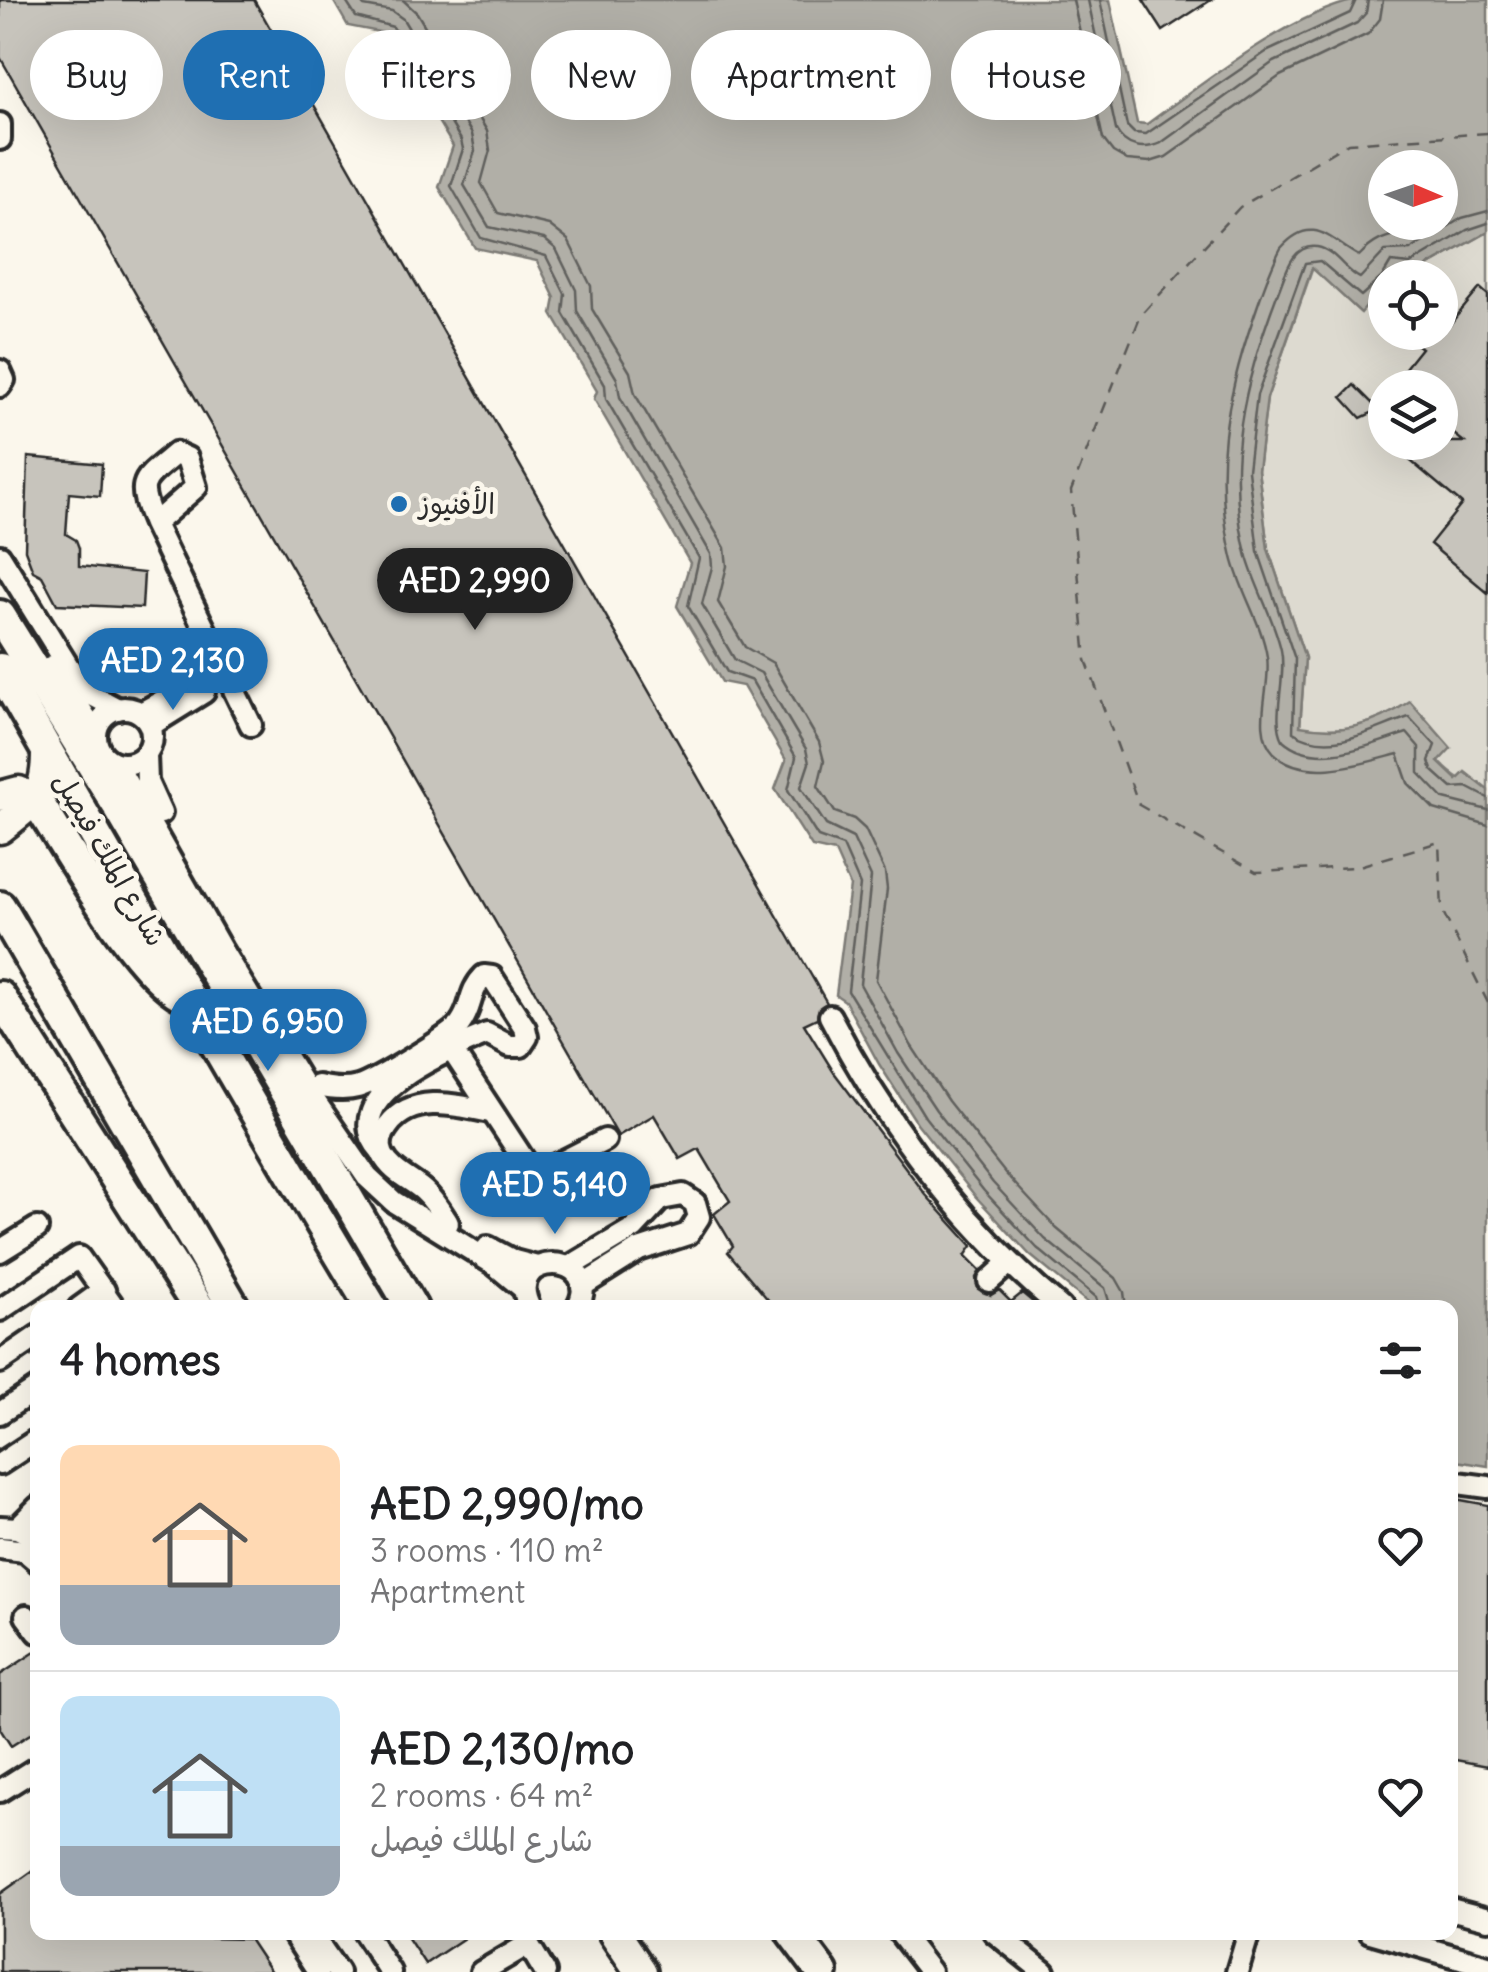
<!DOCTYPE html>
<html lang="en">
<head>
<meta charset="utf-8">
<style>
	body { margin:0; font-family:Delius,"Playpen Sans Arabic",sans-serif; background:#f6f6f6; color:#202124; height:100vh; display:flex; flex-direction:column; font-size:38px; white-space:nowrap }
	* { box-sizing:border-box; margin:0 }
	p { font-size:32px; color:#757577 }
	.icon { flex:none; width:55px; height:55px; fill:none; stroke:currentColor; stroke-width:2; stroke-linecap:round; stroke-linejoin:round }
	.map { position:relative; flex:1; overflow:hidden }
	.sheet { position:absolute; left:30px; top:1300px; width:1428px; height:640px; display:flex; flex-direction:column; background:#fff; border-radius:20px; box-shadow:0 10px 40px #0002 }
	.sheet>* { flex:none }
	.top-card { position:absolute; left:30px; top:30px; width:1430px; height:90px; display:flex; gap:20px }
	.needle { width:65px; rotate:92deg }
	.buttons { position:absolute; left:1368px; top:150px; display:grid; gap:20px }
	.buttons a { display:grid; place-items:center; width:90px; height:90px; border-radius:50%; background:#fff; box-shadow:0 10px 40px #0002; font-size:50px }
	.price { position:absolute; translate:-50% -85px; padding:0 22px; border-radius:35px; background:#1f6fb2; color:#fff; font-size:32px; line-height:65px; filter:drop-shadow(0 2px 5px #0008) }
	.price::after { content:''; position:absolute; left:50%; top:60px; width:30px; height:22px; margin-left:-15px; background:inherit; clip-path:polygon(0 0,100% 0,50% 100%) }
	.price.on { background:#222; color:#fff }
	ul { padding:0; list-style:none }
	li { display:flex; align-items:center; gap:30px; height:250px; padding:0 30px }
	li+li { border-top:2px solid #e0e0e0 }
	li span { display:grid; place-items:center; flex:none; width:280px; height:200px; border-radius:20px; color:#555 }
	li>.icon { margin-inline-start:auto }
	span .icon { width:120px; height:120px; fill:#fffc; stroke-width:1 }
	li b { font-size:42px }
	h2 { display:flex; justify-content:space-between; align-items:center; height:120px; padding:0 30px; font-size:42px }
	.tag { padding:0 35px; border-radius:45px; background:#fff; box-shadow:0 10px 40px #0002; font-size:35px; line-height:90px }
	.tag.on { background:#1f6fb2; color:#fff }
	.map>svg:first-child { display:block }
	.green { fill:#dddad0; stroke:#84827e; stroke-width:2.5; fill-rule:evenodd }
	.water { fill:#b1afa7; stroke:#7b7a75; stroke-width:2.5; fill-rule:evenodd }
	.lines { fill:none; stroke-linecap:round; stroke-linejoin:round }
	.shore { stroke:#61605d; stroke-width:2.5 }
	.ferry { stroke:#5a5956; stroke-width:2.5; stroke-dasharray:12 10; stroke-linecap:butt }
	.building { fill:#c7c4bc; stroke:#2b2b2b; stroke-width:2.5 }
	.minor-casing { stroke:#2b2b2b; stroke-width:28 }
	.major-casing { stroke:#2b2b2b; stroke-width:35 }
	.highway-casing { stroke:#2b2b2b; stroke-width:38 }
	.minor { stroke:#fbf7ec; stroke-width:20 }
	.major { stroke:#fbf7ec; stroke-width:28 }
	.highway { stroke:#fbf7ec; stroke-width:30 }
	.poi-dot { fill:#1f6fb2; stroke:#fbf7ec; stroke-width:4 }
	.labels { text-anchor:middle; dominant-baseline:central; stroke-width:10; stroke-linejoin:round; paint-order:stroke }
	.poi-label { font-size:28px; fill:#2b2b2b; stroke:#fbf7ec; text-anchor:start }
	.street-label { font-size:28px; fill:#2b2b2b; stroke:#fbf7ec }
</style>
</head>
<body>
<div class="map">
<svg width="1488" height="1972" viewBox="0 0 1488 1972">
	<rect width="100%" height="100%" fill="#fbf7ec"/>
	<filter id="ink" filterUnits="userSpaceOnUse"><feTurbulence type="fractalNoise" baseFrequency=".01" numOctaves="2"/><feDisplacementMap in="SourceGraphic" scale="20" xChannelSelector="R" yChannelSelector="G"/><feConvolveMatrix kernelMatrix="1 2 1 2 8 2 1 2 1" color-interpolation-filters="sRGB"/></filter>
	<g filter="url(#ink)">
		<path class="green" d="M1488,232V791C1433,773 1432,750 1410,702C1373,726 1343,733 1300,727L1305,658L1268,549L1258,470L1267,398L1313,267L1360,312L1385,284V332H1440V278L1408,277ZM1385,388H1440V442H1385Z"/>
		<path class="water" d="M333,0H1110L1137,123L1147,124C1202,84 1291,13 1357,0C1393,0 1450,0 1488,0V232L1408,277L1398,270L1385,278V284L1361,313L1312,268L1267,398L1258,470L1268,549L1305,658L1300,726C1343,734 1374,726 1410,701L1451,748L1438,762L1457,780L1465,772L1488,790V1466L1450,1460V1308L1093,1307L1030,1255L976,1197L917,1123L879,1064L845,1001L836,995L850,886L835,852L812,847L775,789L786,760L743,686L722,682L677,606L690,563L594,399L597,391L552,314L555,298L537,261L475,248L439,187L453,146L385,33L348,26ZM1385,168H1440V222H1385Z"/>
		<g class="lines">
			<g class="shore">
				<path d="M345,0L356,17L393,27L461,140L463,149L451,186L481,238L546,256L565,294L563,313L605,385L606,399L699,558L688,606L727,672L752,681L796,757L788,790L818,837L843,846L860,885L848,991L925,1117L984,1191L1037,1248L1096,1297L1099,1308"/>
				<path d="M359,0L364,6L392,11L403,19L472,134L475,151L464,185L489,227L544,239L556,249L576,290L577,311L617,379L620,397L711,554L712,567L702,604L735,660L761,673L806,749L809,763L801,787L826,825L853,838L871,877L860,984L898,1053L936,1110L993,1183L1045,1239L1105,1288L1111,1308"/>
				<path d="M403,0L417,13L487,131L490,150L481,183L498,213L549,225L568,240L591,286L592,309L630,372L635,394L725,548L727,566L718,602L745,647L773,663L819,742L824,761L818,786L835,812L854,819L865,829L885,872L887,889L876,980L911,1045L948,1101L1005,1173L1056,1228L1116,1278L1124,1292L1126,1308"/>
				<path d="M1073,0L1103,139L1113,152L1127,160L1150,162L1166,157L1280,76L1368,34L1380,19L1383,0"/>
				<path d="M1088,0L1116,130C1125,147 1143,151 1161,143L1272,63L1357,23L1366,13L1368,0"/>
				<path d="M1100,0L1127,126L1134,133L1146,134L1266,52L1350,13L1356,0"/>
				<path d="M1488,211L1462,218L1410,250L1385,251L1360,278C1345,271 1335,250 1317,247C1291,243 1285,277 1277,295C1245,379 1223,467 1247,557C1256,589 1274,618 1281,650C1287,678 1271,718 1283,740C1317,770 1372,744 1407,733L1419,747V773L1444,799L1488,810"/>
				<path d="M1426,222C1398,240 1385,229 1359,256C1331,241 1313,212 1281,248C1269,270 1261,296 1253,319C1226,397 1212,475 1232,557C1240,591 1262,623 1267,657C1272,687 1251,729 1274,753C1305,783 1364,763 1398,754L1408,783L1434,809L1488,825"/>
				<path d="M1488,223L1467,230L1410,264L1391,262L1382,277L1361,296L1320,261L1305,263L1257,395L1248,470L1258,551L1295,659L1293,732C1331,756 1374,728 1409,717L1435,745L1429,761L1432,770L1452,788L1467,787L1488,798"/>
			</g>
			<path class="ferry" d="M1488,133L1348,143L1240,207L1141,315L1071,491L1086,660L1139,805L1256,872L1356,867L1439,842L1442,910L1488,1003"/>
		</g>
		<g class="building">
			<path d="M0,0H254L827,1003L819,1008L817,1018L804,1024L833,1071L926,1195L972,1246L965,1256L980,1271L976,1278L978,1289L991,1295L999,1290L1011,1302L1022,1293L1040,1308H775L728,1252L733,1246L714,1214L730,1201L699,1149L680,1159L654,1115L618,1136L0,57Z"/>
			<path d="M1143,0H1211L1163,31Z"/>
			<path d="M1480,288L1488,295V593L1430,544L1462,504L1388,442H1464L1440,423V388H1389L1421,348L1416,344L1425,332H1440V314L1451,323Z"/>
			<path d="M1354,385L1372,403L1376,411L1361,418L1342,397Z"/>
			<path d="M28,457L102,464L100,496L69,493L66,534L76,540L79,548V566L144,573L142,608L57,604L42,576L33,571L25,550Z"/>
			<path d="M1450,1498L1488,1505V1766L1450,1759Z"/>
			<path d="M38,1650V1729L11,1746L0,1729V1675Z"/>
			<path d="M38,1867V1932H217L209,1938L249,1939L271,1972H0V1894Z"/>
			<path d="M404,1932H473L425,1964Z"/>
		</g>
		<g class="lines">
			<defs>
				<g id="minor">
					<path d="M0,124V139"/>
					<path d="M0,371L4,380L0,386"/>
					<path d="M154,524L196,487L187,458L176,453C141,482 136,480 154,524L251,725"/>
					<path d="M0,556L76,679L90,694L118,709"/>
					<path d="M52,666L96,733"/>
					<circle cx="124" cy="736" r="28"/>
					<path d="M141,713L223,667"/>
					<path d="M151,725L204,692"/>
					<path d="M146,755L147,782L161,813"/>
					<path d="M116,764L221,949L301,1081L367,1177L394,1202L494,1264L524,1289"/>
					<path d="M830,1016C888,1128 963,1227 1061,1308"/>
					<path d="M444,1038L528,1166L546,1170L605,1140"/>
					<path d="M318,1086C331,1089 344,1091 358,1087C373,1083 451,1036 460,1024C473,1007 468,992 484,976L492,977L525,1028L527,1037L521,1046H510L487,1034C450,1049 332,1097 381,1151"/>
					<path d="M448,1223C441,1212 434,1200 424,1191C412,1180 391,1172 383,1155C378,1145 381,1135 388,1126C412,1093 457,1105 490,1112"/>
					<path d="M488,1247L514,1261L537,1267"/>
					<path d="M0,1251L37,1228"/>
					<path d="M569,1267L634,1228L661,1199L683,1195L695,1203L699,1217L688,1234L639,1250L582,1286"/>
					<path d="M989,1281L1008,1264"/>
					<path d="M79,1308L104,1290"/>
					<path d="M530,1308C500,1248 608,1251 577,1308"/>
					<path d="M0,1310L79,1257L115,1308"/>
					<path d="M0,1362L38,1336"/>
					<path d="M0,1413L38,1388"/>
					<path d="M0,1464L38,1439"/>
					<path d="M1450,1482L1488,1487"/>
					<path d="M0,1527L17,1528L38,1539"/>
					<path d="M17,1528L38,1507"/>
					<path d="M0,1548L25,1551L38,1562"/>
					<path d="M26,1616L38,1632"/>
					<path d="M0,1791L38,1767"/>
					<path d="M1450,1909L1488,1919"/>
					<path d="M292,1932L318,1972"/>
					<path d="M310,1932L338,1972"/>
					<path d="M364,1932L390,1972"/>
					<path d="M899,1932L930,1972"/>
					<path d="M994,1932L1044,1972"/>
					<path d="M1370,1932L1488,1966"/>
					<path d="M481,1972L525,1946L530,1947L545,1972"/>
					<path d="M1237,1972L1249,1932"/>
				</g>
				<g id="major">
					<path d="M0,796L19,791L36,800"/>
					<path d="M0,829C35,801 47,796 46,748"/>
				</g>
				<g id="highway">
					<path d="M0,616L117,804L412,1308"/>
					<path d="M0,669C123,882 244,1097 372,1308"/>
					<path d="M36,800C69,850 134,970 182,995"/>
					<path d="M0,907L234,1308"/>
					<path d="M0,997L199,1308"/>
					<path d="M614,1932L641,1972"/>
					<path d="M792,1932L822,1972"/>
				</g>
			</defs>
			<use href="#minor" class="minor-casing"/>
			<use href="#major" class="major-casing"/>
			<use href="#highway" class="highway-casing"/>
			<use href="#minor" class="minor"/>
			<use href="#major" class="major"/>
			<use href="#highway" class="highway"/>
		</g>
	</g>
	<circle class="poi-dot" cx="399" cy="504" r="10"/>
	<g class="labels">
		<g class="poi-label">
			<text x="419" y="504">الأفنيوز</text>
		</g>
		<g class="street-label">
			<text transform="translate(110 859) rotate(60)">شارع الملك فيصل</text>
		</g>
	</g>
</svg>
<div class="buttons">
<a><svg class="needle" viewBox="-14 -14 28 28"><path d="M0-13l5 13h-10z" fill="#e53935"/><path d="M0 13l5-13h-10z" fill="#757577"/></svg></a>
<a><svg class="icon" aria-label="locate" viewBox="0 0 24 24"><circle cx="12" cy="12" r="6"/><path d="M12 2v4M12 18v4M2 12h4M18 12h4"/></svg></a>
<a><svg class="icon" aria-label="layers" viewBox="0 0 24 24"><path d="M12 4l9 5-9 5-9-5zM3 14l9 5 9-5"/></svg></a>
</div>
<b class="price on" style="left:475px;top:633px">AED 2,990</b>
<b class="price" style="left:173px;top:713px">AED 2,130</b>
<b class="price" style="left:268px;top:1074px">AED 6,950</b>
<b class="price" style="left:555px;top:1237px">AED 5,140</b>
<div class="top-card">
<a class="tag">Buy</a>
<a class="tag on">Rent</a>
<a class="tag">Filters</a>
<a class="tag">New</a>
<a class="tag">Apartment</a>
<a class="tag">House</a>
</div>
<section class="sheet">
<h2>4 homes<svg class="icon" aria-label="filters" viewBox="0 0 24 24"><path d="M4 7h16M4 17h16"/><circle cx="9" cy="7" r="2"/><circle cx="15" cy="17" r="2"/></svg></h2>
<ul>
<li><span style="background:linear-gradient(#ffd9b3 70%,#9aa5b1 0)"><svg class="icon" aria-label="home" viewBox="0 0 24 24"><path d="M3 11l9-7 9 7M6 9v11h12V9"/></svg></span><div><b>AED 2,990/mo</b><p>3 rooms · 110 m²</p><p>Apartment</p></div><svg class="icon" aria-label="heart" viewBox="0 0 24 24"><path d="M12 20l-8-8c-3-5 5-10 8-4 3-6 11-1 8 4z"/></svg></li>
<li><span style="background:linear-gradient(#bfe0f5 75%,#9aa5b1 0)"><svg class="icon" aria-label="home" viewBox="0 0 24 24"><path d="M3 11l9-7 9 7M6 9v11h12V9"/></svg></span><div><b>AED 2,130/mo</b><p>2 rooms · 64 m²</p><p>شارع الملك فيصل</p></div><svg class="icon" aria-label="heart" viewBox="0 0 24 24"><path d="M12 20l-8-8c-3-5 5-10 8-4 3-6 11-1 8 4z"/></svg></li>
</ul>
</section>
</div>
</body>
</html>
